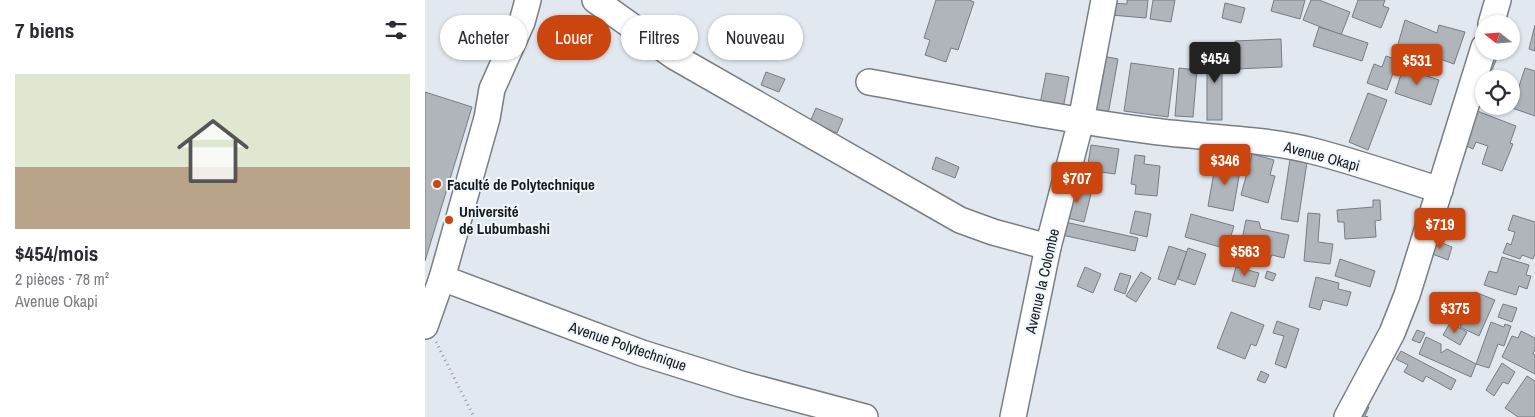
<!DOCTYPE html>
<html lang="fr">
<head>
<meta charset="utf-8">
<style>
	body { margin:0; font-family:"Archivo Narrow",sans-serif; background:#f7f7f7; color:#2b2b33; height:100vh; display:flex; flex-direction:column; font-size:19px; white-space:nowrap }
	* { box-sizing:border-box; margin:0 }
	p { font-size:16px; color:#7c7c81 }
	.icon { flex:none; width:28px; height:28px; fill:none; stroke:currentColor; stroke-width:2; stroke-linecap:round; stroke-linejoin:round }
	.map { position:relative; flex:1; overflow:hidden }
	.panel { display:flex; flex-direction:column; background:#fff; width:425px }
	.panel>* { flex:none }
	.hud { position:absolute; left:15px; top:15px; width:475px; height:45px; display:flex; gap:10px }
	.needle { width:32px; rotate:287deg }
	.tools { position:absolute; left:1050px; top:15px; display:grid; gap:10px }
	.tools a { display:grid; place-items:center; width:45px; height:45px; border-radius:50%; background:#fff; box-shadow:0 1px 4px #0004; font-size:25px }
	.price { position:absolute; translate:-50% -42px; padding:0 11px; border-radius:5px; background:#cb450f; color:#fff; font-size:16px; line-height:32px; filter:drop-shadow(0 1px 2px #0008) }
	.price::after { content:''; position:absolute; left:50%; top:30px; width:15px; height:11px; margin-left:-8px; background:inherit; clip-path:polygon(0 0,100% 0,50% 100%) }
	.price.selected { background:#222; color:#fff }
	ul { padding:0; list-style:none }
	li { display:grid; align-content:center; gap:10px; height:265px; padding:0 15px }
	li+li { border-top:1px solid #e1e1e2 }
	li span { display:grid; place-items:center; height:155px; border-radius:0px; color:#555 }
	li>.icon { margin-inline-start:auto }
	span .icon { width:90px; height:90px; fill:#fffc; stroke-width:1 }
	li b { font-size:21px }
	h2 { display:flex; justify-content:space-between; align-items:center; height:60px; padding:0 15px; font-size:21px }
	.tag { padding:0 18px; border-radius:22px; background:#fff; box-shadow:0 1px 4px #0004; font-size:18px; line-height:45px }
	.tag.selected { background:#cb450f; color:#fff }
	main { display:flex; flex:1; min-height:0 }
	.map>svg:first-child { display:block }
	.building { fill:#afb5bb; stroke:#787d83 }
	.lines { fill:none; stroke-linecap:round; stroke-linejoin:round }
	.minor-casing { stroke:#797e84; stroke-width:28 }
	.path { stroke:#979ba1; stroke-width:3; stroke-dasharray:1 4; stroke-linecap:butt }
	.minor { stroke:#fff; stroke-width:25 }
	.poi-dot { fill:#cb450f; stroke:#eff6fc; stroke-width:2 }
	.labels { text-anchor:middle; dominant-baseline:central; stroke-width:4; stroke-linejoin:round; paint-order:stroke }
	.street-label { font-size:15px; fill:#17191c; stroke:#eff6fc }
	.poi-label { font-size:15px; font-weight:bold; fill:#17191c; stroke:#eff6fc; text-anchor:start }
</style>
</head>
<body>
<main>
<section class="panel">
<h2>7 biens<svg class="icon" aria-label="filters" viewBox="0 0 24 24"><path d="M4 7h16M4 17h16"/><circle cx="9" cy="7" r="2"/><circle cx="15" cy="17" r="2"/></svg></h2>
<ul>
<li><span style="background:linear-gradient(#dfe7d0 60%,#b9a48a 0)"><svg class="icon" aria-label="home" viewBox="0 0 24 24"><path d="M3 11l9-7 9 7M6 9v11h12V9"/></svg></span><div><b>$454/mois</b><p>2 pièces · 78 m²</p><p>Avenue Okapi</p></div></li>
</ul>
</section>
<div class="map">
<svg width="1110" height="417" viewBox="0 0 1110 417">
	<rect width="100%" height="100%" fill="#e2e8ef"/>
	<g class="building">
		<path d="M511,0H544L549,2L533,50L526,48L521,62L500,55L505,40L499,38Z"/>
		<path d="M702,0H723L721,18L686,15L687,3L702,4Z"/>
		<path d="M728,0H750L746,22L725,19Z"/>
		<path d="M849,0H880L875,19L846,11Z"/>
		<path d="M886,0H894L925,12L916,35L878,20Z"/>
		<path d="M933,0H960L958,6L964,8L956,28L927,17Z"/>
		<path d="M800,3L820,8L816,23L797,18Z"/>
		<path d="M980,20L1012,33L1014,25L1040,32L1029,64L973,44Z"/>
		<path d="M1110,25V51L1104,49Z"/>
		<path d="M894,27L943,43L937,61L888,46Z"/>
		<path d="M856,39L857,67L811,69L810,41Z"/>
		<rect x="782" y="48" width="15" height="72"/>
		<path d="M672,55L693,59L683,115L663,111Z"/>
		<path d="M961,56L973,60L962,90L942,83L949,64L957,67Z"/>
		<path d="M1067,56L1072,58L1067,70L1062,69Z"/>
		<path d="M706,63L749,69L743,117L699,111Z"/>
		<path d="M754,68L772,70L768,117L750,116Z"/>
		<path d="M978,68L1014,80L1006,105L970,93Z"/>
		<path d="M1100,68L1110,71V116L1087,108Z"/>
		<path d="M341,72L360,79L354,92L336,85Z"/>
		<path d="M621,73L644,77L637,114L614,109Z"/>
		<path d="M0,92L47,107L0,261Z"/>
		<path d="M943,93L962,100L943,150L924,142Z"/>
		<path d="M391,108L418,119L412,133L385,122Z"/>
		<path d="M1047,109L1091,126L1085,143L1088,144L1077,171L1057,164L1063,146L1051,142L1048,149L1039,145Z"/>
		<path d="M666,145L694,149L690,174L662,170Z"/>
		<path d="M827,154L849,160L845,175L850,176L843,203L816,195Z"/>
		<path d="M710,155L720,156L719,164L735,166L732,196L710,194L711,185L706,184Z"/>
		<path d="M511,157L534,167L530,178L507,169Z"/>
		<path d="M865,159L882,162L873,222L856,219Z"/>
		<path d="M791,161L816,165L808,211L783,206Z"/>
		<path d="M646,185L667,190L659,222L638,217Z"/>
		<path d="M948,200H955L956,220L950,221L951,237L920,239L919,222H913L912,210L948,207Z"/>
		<path d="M710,211L726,214L722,237L705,233Z"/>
		<path d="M883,213L895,214L893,242L908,244L905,264L879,261Z"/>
		<path d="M766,214L809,226L802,249L760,237Z"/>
		<path d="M1088,215L1110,222V254L1108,259L1097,255L1095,259L1078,253L1082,243L1086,245L1090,232L1083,230Z"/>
		<path d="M821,220L834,222L836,229L864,235L859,258L847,255L844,261L814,254Z"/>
		<path d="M640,222L713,238L710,251L637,235Z"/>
		<path d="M1007,239L1027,247L1023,260L1002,252Z"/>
		<path d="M744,246L762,252L750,285L733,279Z"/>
		<path d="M763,248L781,254L770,285L753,279Z"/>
		<path d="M1077,257L1104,265L1101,275L1106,276L1102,289L1094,286L1091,295L1059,285L1064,271L1072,273Z"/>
		<path d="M915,259L950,271L945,287L910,276Z"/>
		<path d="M660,267L676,274L668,293L652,286Z"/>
		<path d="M811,267L834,273L830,287L807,281Z"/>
		<path d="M842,271L851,274L848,281L840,278Z"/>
		<path d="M716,272L726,278L711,302L701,296Z"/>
		<path d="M695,273L706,276L700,294L689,290Z"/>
		<path d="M891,277L914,283L913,289L926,292L922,306L898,300L895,310L884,307Z"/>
		<path d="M1050,292L1070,300L1054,336L1035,327Z"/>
		<path d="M1078,304L1092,308L1087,322L1073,317Z"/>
		<path d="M806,312L839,325L831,346L826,344L820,359L792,348Z"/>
		<path d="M852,321L874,329L861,368L850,364L859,336L848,333Z"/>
		<path d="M1066,322L1079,327L1080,324L1086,326L1079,346L1073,344L1064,368L1051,364Z"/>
		<path d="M1025,323L1042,332L1035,345L1018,335Z"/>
		<path d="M992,330L1000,333L995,343L987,340Z"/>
		<path d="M1096,331L1110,338V349L1108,354L1110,355V374L1077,357L1087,336L1093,338Z"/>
		<path d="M1001,337L1016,344V353L1022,349L1051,364L1046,377L994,354Z"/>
		<path d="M976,351L1031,380L1026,390L1001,376L998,382L979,372L983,365L971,359Z"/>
		<path d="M1077,363L1090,372L1083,384L1078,382L1069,396L1061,390Z"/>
		<path d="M836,371L844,375L840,383L832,380Z"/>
		<path d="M1102,376L1110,381V417H1093L1080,408Z"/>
		<path d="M934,404L944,407L940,416L943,417H929Z"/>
	</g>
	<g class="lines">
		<defs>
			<g id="minor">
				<path d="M170,0L250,57L535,220L568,232L623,247"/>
				<path d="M1066,24L1073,0"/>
				<path d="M444,82C538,99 632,119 727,131C781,138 835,138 888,151C931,162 973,177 1015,190"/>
				<path d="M17,278L217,353L316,384L440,417"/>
				<path d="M0,326L17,278L62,118L67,89L97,22L103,0"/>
				<path d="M588,417L623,247L656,121L679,0"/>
				<path d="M922,417L967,333L982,295L1059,47"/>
			</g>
		</defs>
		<use href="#minor" class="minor-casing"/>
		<path class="path" d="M11,342L49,417"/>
		<use href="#minor" class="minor"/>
	</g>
	<g class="poi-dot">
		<circle cx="12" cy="184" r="5"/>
		<circle cx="24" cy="220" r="5"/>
	</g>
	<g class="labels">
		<g class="street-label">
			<text transform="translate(897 156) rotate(15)">Avenue Okapi</text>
			<text transform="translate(617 281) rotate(-77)">Avenue la Colombe</text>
			<text transform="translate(203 346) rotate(19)">Avenue Polytechnique</text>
		</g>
		<g class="poi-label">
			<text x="22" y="184">Faculté de Polytechnique</text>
			<text x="34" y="211">Université<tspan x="34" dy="17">de Lubumbashi</tspan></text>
		</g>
	</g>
</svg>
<div class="tools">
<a><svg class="needle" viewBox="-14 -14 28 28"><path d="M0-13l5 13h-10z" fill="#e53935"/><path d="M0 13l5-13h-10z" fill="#7c7c81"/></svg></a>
<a><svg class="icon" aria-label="locate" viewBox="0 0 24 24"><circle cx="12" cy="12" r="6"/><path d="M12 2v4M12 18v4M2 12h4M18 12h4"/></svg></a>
</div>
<b class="price selected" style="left:790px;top:84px">$454</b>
<b class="price" style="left:992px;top:86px">$531</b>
<b class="price" style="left:800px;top:186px">$346</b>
<b class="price" style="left:652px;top:204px">$707</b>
<b class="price" style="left:1015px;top:250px">$719</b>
<b class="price" style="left:820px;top:277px">$563</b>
<b class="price" style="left:1030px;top:334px">$375</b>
<div class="hud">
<a class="tag">Acheter</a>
<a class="tag selected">Louer</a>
<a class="tag">Filtres</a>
<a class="tag">Nouveau</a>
</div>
</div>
</main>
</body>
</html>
